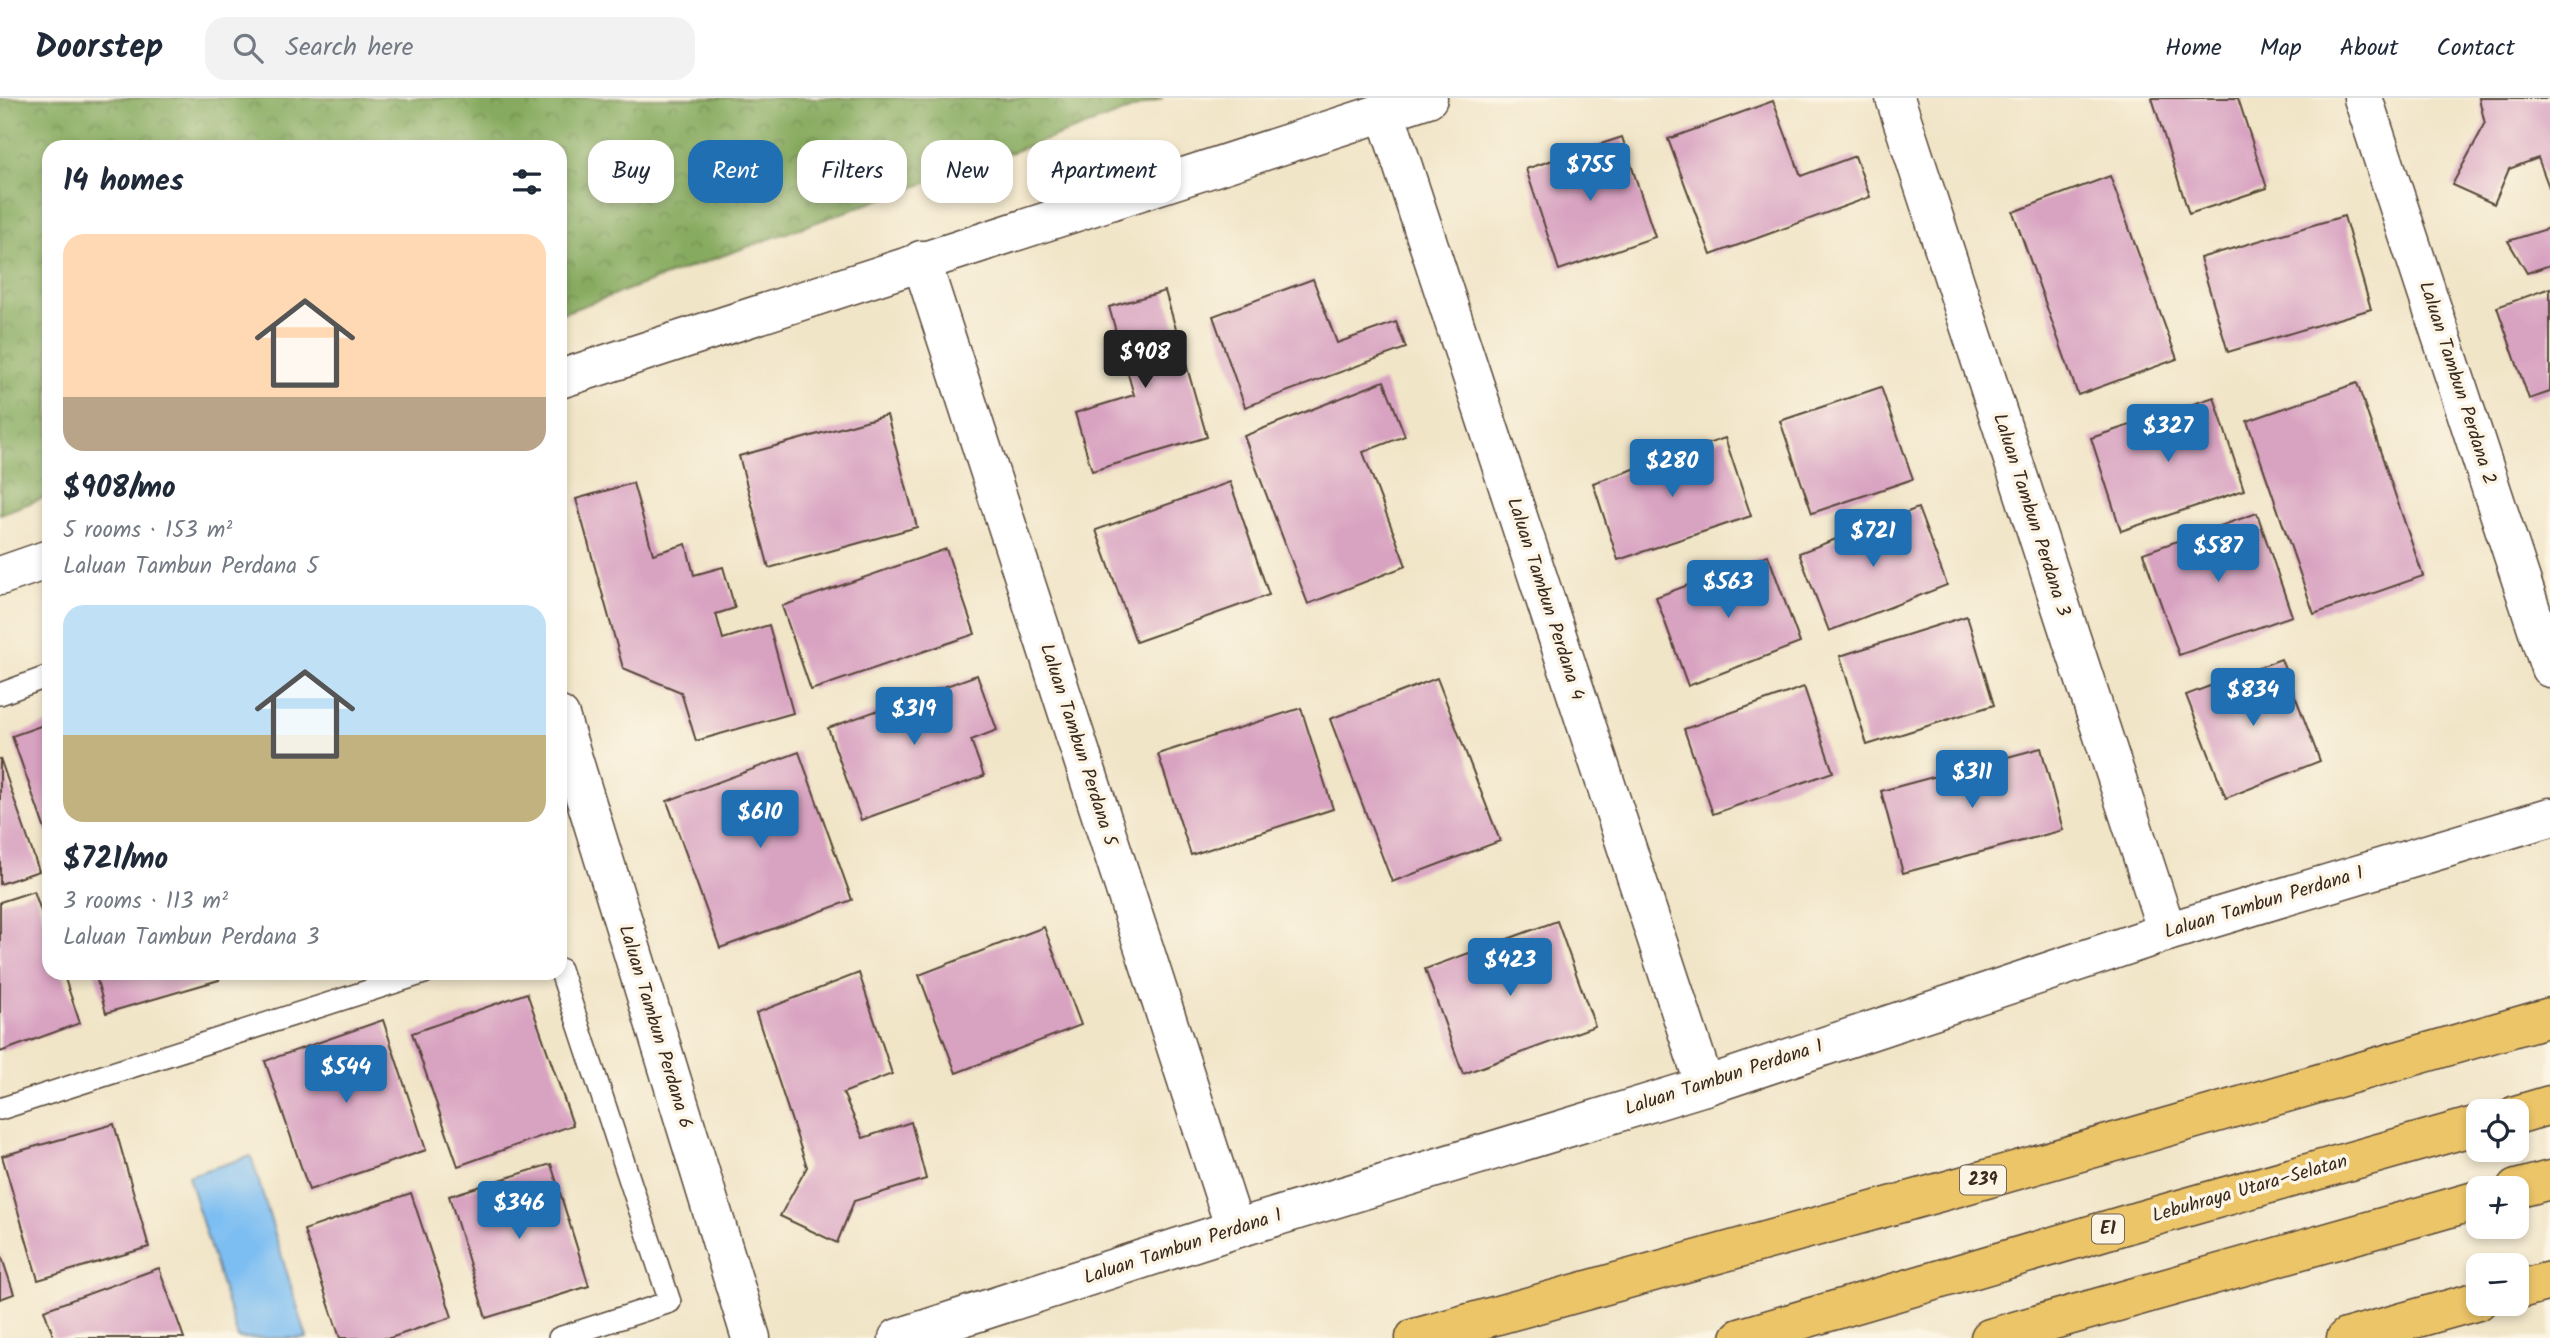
<!DOCTYPE html>
<html lang="en">
<head>
<meta charset="utf-8">
<style>
	body { margin:0; font-family:Kalam,sans-serif; background:#f2f2f3; color:#1f2937; height:100vh; display:flex; flex-direction:column; font-size:26px; white-space:nowrap }
	* { box-sizing:border-box; margin:0 }
	p { font-size:23px; color:#747a83 }
	.icon { flex:none; width:38px; height:38px; fill:none; stroke:currentColor; stroke-width:2; stroke-linecap:round; stroke-linejoin:round }
	.map { position:relative; flex:1; overflow:hidden }
	.panel { position:absolute; left:42px; top:42px; width:525px; height:840px; display:flex; flex-direction:column; background:#fff; border-radius:21px; box-shadow:0 4px 10px #0003 }
	.panel>* { flex:none }
	.banner { position:absolute; left:588px; top:42px; width:665px; height:63px; display:flex; gap:14px }
	.fabs { position:absolute; left:2466px; top:1001px; display:grid; gap:14px }
	.fabs a { display:grid; place-items:center; width:63px; height:63px; border-radius:14px; background:#fff; box-shadow:0 4px 10px #0003; font-size:35px }
	.price { position:absolute; translate:-50% -60px; padding:0 16px; border-radius:7px; background:#1f6fb2; color:#fff; font-size:23px; line-height:46px; filter:drop-shadow(0 2px 4px #0008) }
	.price::after { content:''; position:absolute; left:50%; top:42px; width:21px; height:16px; margin-left:-10px; background:inherit; clip-path:polygon(0 0,100% 0,50% 100%) }
	.price.on { background:#222; color:#fff }
	ul { padding:0; list-style:none }
	li { display:grid; align-content:center; gap:14px; height:371px; padding:0 21px }
	li span { display:grid; place-items:center; height:217px; border-radius:21px; color:#555 }
	li>.icon { margin-inline-start:auto }
	span .icon { width:126px; height:126px; fill:#fffc; stroke-width:1 }
	li b { font-size:30px }
	h2 { display:flex; justify-content:space-between; align-items:center; height:84px; padding:0 21px; font-size:30px }
	.chip { padding:0 24px; border-radius:21px; background:#fff; box-shadow:0 4px 10px #0003; font-size:24px; line-height:63px }
	.chip.on { background:#1f6fb2; color:#fff }
	header { display:flex; align-items:center; gap:42px; box-sizing:border-box; height:98px; padding:0 35px; background:#fff; border-bottom:2px solid #e0e1e3 }
	header strong { font-size:33px }
	nav { display:flex; gap:38px; margin-inline-start:auto; font-size:24px }
	.search { width:490px; height:63px; background:#f2f2f3; display:flex; align-items:center; gap:18px; box-sizing:border-box; padding:0 24px; border-radius:21px; color:#747a83; font-size:26px }
	.map>svg:first-child { display:block }
	.forest { fill:url(#forest-crowns); stroke:#606a3e; stroke-width:2 }
	.water { fill:#7dbef2; stroke:#5c7488; stroke-width:2 }
	.building { fill:#d8a2c1 }
	.lines { fill:none; stroke-linecap:round; stroke-linejoin:round }
	.lane-casing { stroke:#564638; stroke-width:24 }
	.street-casing { stroke:#564638; stroke-width:41 }
	.primary-casing { stroke:#564638; stroke-width:41 }
	.highway-casing { stroke:#564638; stroke-width:41 }
	.lane { stroke:#fff; stroke-width:21 }
	.street { stroke:#fff; stroke-width:38 }
	.primary { stroke:#edc569; stroke-width:38 }
	.highway { stroke:#edc569; stroke-width:38 }
	.labels { text-anchor:middle; dominant-baseline:central; stroke-width:7; stroke-linejoin:round; paint-order:stroke }
	.shield { fill:#fcf5e5; stroke:#75675a; stroke-width:2 }
	.shield-label { font-size:18px; font-weight:bold; fill:#3b2a1e }
	.street-label { font-size:19px; fill:#3b2a1e; stroke:#fcf5e5 }
</style>
</head>
<body>
<header>
<strong>Doorstep</strong>
<div class="search"><svg class="icon" aria-label="search" viewBox="0 0 24 24"><circle cx="10" cy="10" r="6"/><path d="M15 15l6 6"/></svg>Search here</div>
<nav><a>Home</a><a>Map</a><a>About</a><a>Contact</a></nav>
</header>
<div class="map">
<svg width="2550" height="1240" viewBox="0 0 2550 1240">
	<defs>
		<pattern id="forest-crowns" width="20" height="18" patternUnits="userSpaceOnUse" patternTransform="scale(1.75)"><rect width="20" height="18" fill="#86aa5f"/><path d="M2 6a3 3 0 1 1 6 0M12 15a3 3 0 1 1 6 0" fill="none" stroke="#6f8b4e"/></pattern>
	</defs>
	<rect width="100%" height="100%" fill="#fcf5e5"/>
	<filter id="ink" filterUnits="userSpaceOnUse"><feTurbulence type="fractalNoise" baseFrequency=".0143" numOctaves="2"/><feDisplacementMap in="SourceGraphic" scale="14" xChannelSelector="R" yChannelSelector="G"/><feConvolveMatrix kernelMatrix="1 2 1 2 8 2 1 2 1" color-interpolation-filters="sRGB"/></filter>
	<filter id="wash" filterUnits="userSpaceOnUse"><feTurbulence type="fractalNoise" baseFrequency=".00686" numOctaves="4" result="noise"/><feDisplacementMap in="SourceGraphic" scale="28" xChannelSelector="R" yChannelSelector="G"/><feGaussianBlur stdDeviation="1.57" result="paint"/><feColorMatrix in="noise" values="0 0 0 0 0 0 0 0 0 0 0 0 0 0 0 0 0 1.4 0 .05"/><feComposite in="paint" operator="in"/></filter>
	<g filter="url(#wash)">
		<rect width="100%" height="100%" fill="#f1e5c8"/>
		<path class="forest" d="M0,0H1163L560,216V49H49V398L0,416Z"/>
		<path class="water" d="M251,1058L307,1240H238L188,1078Z"/>
		<g id="blocks">
			<g class="building">
				<path d="M2152,0H2238L2267,90L2189,116Z"/>
				<path d="M2479,0H2550V92L2538,60L2509,71L2494,106L2452,87L2485,26Z"/>
				<path d="M1773,3L1801,78L1855,58L1870,99L1711,157L1668,41Z"/>
				<path d="M1622,39L1655,139L1559,172L1526,71Z"/>
				<path d="M2110,78L2177,261L2078,297L2013,114Z"/>
				<path d="M2344,118L2371,211L2228,254L2200,160Z"/>
				<path d="M2550,130V167L2527,175L2508,143Z"/>
				<path d="M1313,181L1337,245L1396,224L1406,250L1245,309L1213,218Z"/>
				<path d="M2550,190V294L2529,301L2497,209Z"/>
				<path d="M1165,193L1207,339L1092,373L1075,315L1134,297L1109,209Z"/>
				<path d="M1384,283L1405,338L1363,354L1406,468L1308,506L1244,338Z"/>
				<path d="M2357,285L2423,478L2314,516L2247,323Z"/>
				<path d="M1881,289L1913,381L1812,415L1780,323Z"/>
				<path d="M2214,299L2244,392L2121,433L2091,340Z"/>
				<path d="M887,317L917,429L769,470L739,358Z"/>
				<path d="M1725,340L1751,418L1618,462L1593,385Z"/>
				<path d="M1230,384L1269,497L1136,544L1096,432Z"/>
				<path d="M633,385L653,456L686,446L694,477L723,469L735,510L716,516L723,541L769,527L793,615L696,643L681,594L623,570L576,401Z"/>
				<path d="M1918,410L1947,487L1829,533L1799,455Z"/>
				<path d="M2257,415L2292,518L2179,557L2143,455Z"/>
				<path d="M946,451L975,536L811,592L782,508Z"/>
				<path d="M1768,457L1800,545L1688,588L1656,499Z"/>
				<path d="M1967,518L1994,607L1867,647L1840,558Z"/>
				<path d="M2281,561L2320,663L2226,700L2186,597Z"/>
				<path d="M977,577L997,632L971,642L984,678L861,722L828,630Z"/>
				<path d="M1437,580L1500,743L1392,784L1330,621Z"/>
				<path d="M1804,589L1833,674L1713,716L1684,631Z"/>
				<path d="M1301,610L1333,711L1191,757L1158,656Z"/>
				<path d="M49,625V743L12,638Z"/>
				<path d="M2041,650L2063,732L1903,775L1881,693Z"/>
				<path d="M799,654L852,802L720,850L667,703Z"/>
				<path d="M0,660L39,773L0,786Z"/>
				<path d="M34,793L49,836V875H63L80,925L0,954V804Z"/>
				<path d="M1557,823L1595,928L1463,976L1425,871Z"/>
				<path d="M1044,829L1081,927L956,975L919,877Z"/>
				<path d="M95,875H217L219,882L106,915Z"/>
				<path d="M859,875L892,976L843,995L863,1040L911,1024L926,1081L854,1103L837,1145L780,1118L807,1069L756,915Z"/>
				<path d="M527,895L573,1027L458,1068L412,935Z"/>
				<path d="M383,922L426,1052L309,1092L265,963Z"/>
				<path d="M114,1026L149,1149L38,1182L2,1058Z"/>
				<path d="M551,1066L589,1188L486,1220L449,1098Z"/>
				<path d="M411,1095L452,1219L390,1240H340L304,1132Z"/>
				<path d="M0,1154L14,1196L0,1201Z"/>
				<path d="M159,1170L184,1240H54L44,1212Z"/>
			</g>
		</g>
	</g>
	<g filter="url(#ink)">
		<use href="#blocks" fill-opacity="0" stroke="#564638" stroke-width="2"/>
		<g class="lines">
			<defs>
				<g id="lane">
					<path d="M0,596L49,578"/>
					<path d="M0,1011L424,875"/>
					<path d="M559,1240L670,1204L560,871"/>
				</g>
				<g id="street">
					<path d="M1895,0L2167,834"/>
					<path d="M2363,0L2550,570"/>
					<path d="M1385,14L1705,988"/>
					<path d="M921,162L1235,1131"/>
					<path d="M560,281L1428,0"/>
					<path d="M0,478L49,461"/>
					<path d="M560,618L751,1240"/>
					<path d="M898,1240L1235,1131L1705,988L2167,834L2550,719"/>
				</g>
				<g id="primary">
					<path d="M2516,1192L2550,1183"/>
					<path d="M1415,1240L1948,1092L2550,919"/>
					<path d="M2346,1240L2478,1203"/>
				</g>
				<g id="highway">
					<path d="M2516,1017L2550,1007"/>
					<path d="M2516,1091L2550,1082"/>
					<path d="M1740,1240L2138,1123L2478,1027"/>
					<path d="M1990,1240L2478,1102"/>
				</g>
			</defs>
			<use href="#lane" class="lane-casing"/>
			<use href="#street" class="street-casing"/>
			<use href="#primary" class="primary-casing"/>
			<use href="#highway" class="highway-casing"/>
			<use href="#lane" class="lane"/>
			<use href="#street" class="street"/>
			<use href="#primary" class="primary"/>
			<use href="#highway" class="highway"/>
		</g>
	</g>
	<g class="labels">
		<g class="shield">
			<rect x="1960" y="1067.5" width="46" height="29" rx="5"/>
			<rect x="2092" y="1116.5" width="32" height="29" rx="5"/>
		</g>
		<g class="shield-label">
			<text x="1983" y="1082">239</text>
			<text x="2108" y="1131">E1</text>
		</g>
		<g class="street-label">
			<text transform="translate(2457 285) rotate(72)">Laluan Tambun Perdana 2</text>
			<text transform="translate(2031 417) rotate(72)">Laluan Tambun Perdana 3</text>
			<text transform="translate(1545 501) rotate(72)">Laluan Tambun Perdana 4</text>
			<text transform="translate(1078 647) rotate(72)">Laluan Tambun Perdana 5</text>
			<text transform="translate(2264 805) rotate(-17)">Laluan Tambun Perdana 1</text>
			<text transform="translate(655 929) rotate(73)">Laluan Tambun Perdana 6</text>
			<text transform="translate(1724 980) rotate(-18)">Laluan Tambun Perdana 1</text>
			<text transform="translate(2250 1091) rotate(-16)">Lebuhraya Utara–Selatan</text>
			<text transform="translate(1183 1149) rotate(-18)">Laluan Tambun Perdana 1</text>
		</g>
	</g>
</svg>
<div class="fabs">
<a><svg class="icon" aria-label="locate" viewBox="0 0 24 24"><circle cx="12" cy="12" r="6"/><path d="M12 2v4M12 18v4M2 12h4M18 12h4"/></svg></a>
<a>+</a>
<a>−</a>
</div>
<b class="price" style="left:1590px;top:105px">$755</b>
<b class="price on" style="left:1145px;top:292px">$908</b>
<b class="price" style="left:2168px;top:366px">$327</b>
<b class="price" style="left:1672px;top:401px">$280</b>
<b class="price" style="left:1873px;top:471px">$721</b>
<b class="price" style="left:2218px;top:486px">$587</b>
<b class="price" style="left:1728px;top:522px">$563</b>
<b class="price" style="left:2253px;top:630px">$834</b>
<b class="price" style="left:914px;top:649px">$319</b>
<b class="price" style="left:1972px;top:712px">$311</b>
<b class="price" style="left:760px;top:752px">$610</b>
<b class="price" style="left:1510px;top:900px">$423</b>
<b class="price" style="left:346px;top:1007px">$544</b>
<b class="price" style="left:519px;top:1143px">$346</b>
<div class="banner">
<a class="chip">Buy</a>
<a class="chip on">Rent</a>
<a class="chip">Filters</a>
<a class="chip">New</a>
<a class="chip">Apartment</a>
</div>
<section class="panel">
<h2>14 homes<svg class="icon" aria-label="filters" viewBox="0 0 24 24"><path d="M4 7h16M4 17h16"/><circle cx="9" cy="7" r="2"/><circle cx="15" cy="17" r="2"/></svg></h2>
<ul>
<li><span style="background:linear-gradient(#ffd9b3 75%,#b9a48a 0)"><svg class="icon" aria-label="home" viewBox="0 0 24 24"><path d="M3 11l9-7 9 7M6 9v11h12V9"/></svg></span><div><b>$908/mo</b><p>5 rooms · 153 m²</p><p>Laluan Tambun Perdana 5</p></div></li>
<li><span style="background:linear-gradient(#bfe0f5 60%,#c2b280 0)"><svg class="icon" aria-label="home" viewBox="0 0 24 24"><path d="M3 11l9-7 9 7M6 9v11h12V9"/></svg></span><div><b>$721/mo</b><p>3 rooms · 113 m²</p><p>Laluan Tambun Perdana 3</p></div></li>
</ul>
</section>
</div>
</body>
</html>
